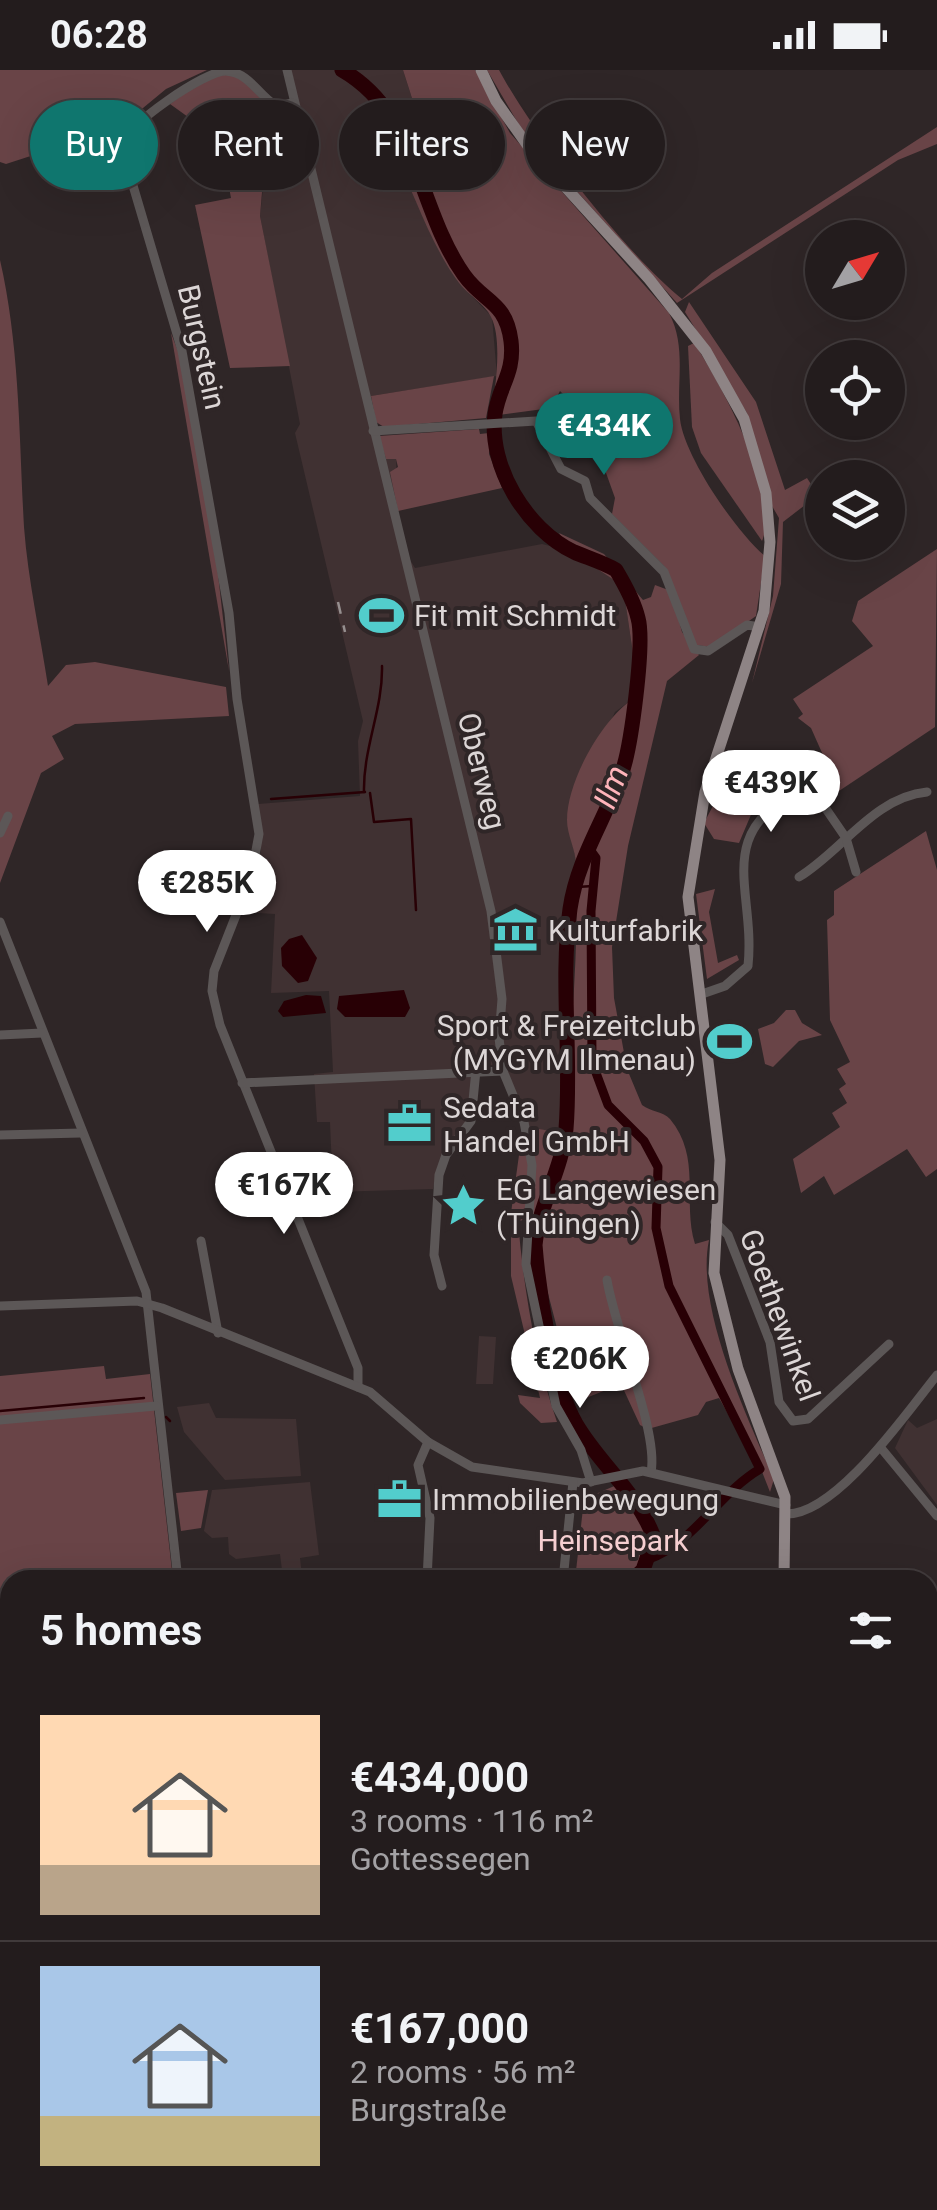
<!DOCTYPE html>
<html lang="en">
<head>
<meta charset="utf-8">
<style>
	body { margin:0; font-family:Roboto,sans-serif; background:#2f292a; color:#f1f3f6; height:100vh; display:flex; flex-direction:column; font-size:38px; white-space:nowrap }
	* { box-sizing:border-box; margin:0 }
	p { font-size:32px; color:#a3a1a4 }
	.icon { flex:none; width:55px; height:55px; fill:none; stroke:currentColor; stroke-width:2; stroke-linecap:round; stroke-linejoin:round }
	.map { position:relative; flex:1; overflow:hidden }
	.details { position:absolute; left:0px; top:1500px; width:938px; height:640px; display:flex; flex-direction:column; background:#231c1d; border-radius:30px 30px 0 0; box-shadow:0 10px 40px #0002,0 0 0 2px #403a3b }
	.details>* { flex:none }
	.banner { position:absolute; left:30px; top:30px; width:878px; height:90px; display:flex; gap:20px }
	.needle { width:65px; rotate:52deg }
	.controls { position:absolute; left:805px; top:150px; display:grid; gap:20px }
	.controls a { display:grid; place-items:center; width:100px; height:100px; border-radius:50%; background:#231c1d; box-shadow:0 10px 40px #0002,0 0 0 2px #403a3b; font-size:50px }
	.price { position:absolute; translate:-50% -85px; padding:0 22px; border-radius:35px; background:#fff; color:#222; font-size:32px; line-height:65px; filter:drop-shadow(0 2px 5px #0008) }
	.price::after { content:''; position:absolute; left:50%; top:60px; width:30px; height:22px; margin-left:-15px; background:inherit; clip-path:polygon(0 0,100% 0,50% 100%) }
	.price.on { background:#0f766e; color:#fff }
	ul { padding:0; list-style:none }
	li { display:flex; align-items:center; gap:30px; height:250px; padding:0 40px }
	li+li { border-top:2px solid #403a3b }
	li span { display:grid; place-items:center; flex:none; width:280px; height:200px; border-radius:0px; color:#555 }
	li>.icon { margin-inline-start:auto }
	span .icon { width:120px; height:120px; fill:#fffc; stroke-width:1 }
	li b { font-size:42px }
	h2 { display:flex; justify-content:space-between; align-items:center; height:120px; padding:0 40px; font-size:42px }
	.chip { padding:0 35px; border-radius:45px; background:#231c1d; box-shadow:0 10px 40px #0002,0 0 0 2px #403a3b; font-size:35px; line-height:90px }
	.chip.on { background:#0f766e; color:#fff }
	.status { display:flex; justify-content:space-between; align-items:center; height:70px; padding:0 50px; background:#231c1d; direction:ltr }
	.status svg { height:28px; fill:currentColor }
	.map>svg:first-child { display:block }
	.built { fill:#403132 }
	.green { fill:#694447 }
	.water { fill:#280005 }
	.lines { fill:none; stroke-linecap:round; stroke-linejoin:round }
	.stream { stroke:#280005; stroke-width:2.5 }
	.canal { stroke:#280005; stroke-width:9 }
	.river { stroke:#280005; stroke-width:15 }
	.minor { stroke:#5c5757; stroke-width:9 }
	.major { stroke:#8e8485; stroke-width:11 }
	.rail { stroke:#968f8f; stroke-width:2.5; stroke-dasharray:12 12; stroke-linecap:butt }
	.labels { text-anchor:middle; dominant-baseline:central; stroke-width:8; stroke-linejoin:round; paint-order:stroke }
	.street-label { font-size:30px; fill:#dcd6d6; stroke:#2f2627 }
	.poi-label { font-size:30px; fill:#dcd6d6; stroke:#2f2627; text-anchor:start }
	.park-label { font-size:30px; fill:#f6cfd1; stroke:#2f2627 }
	.water-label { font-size:32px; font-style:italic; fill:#ffb4ba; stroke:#2f2627 }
</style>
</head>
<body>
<div class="status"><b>06:28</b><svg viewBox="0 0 49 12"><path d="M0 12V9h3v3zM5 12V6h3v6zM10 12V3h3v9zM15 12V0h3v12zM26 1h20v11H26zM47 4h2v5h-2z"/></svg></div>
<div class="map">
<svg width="937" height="2140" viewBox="0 0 937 2140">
	<rect width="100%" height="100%" fill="#2f2627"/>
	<g class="built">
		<path d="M291,0H403L418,47L413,56L416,124L433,168L459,213L492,247L497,306L371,326L379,366L396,388L398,441L410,490L415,498L542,474L570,481L623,516L635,597L630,631L615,642L567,748L576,790L572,972L561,1064L523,1056L507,998L474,992L468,1052L438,1096L433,1119L333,1122L330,1052H317L314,1004L333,1002L329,921L271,923L275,844L241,842L261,781L258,734L360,726L358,671L363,651L295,363L300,354L260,146L269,61L303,53Z"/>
		<path d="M479,1266L496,1267L493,1314H476Z"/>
		<path d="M209,1333L216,1348L296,1349L301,1406L225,1410L184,1362L177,1337Z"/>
		<path d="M937,1349V1435L895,1378L908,1350L917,1358Z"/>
		<path d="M310,1412L319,1485L300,1488L302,1506L283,1508L280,1484L236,1489L229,1484L228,1467L212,1468L204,1461L212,1420Z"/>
	</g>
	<g class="green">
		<path d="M0,0H207L166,19L120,57L6,94L0,92Z"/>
		<path d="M403,0H475L510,63L669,243C687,277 676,313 680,349C684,386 736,462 765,486L756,546L712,577L695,575L664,496L612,444L615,428L586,347L560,321L551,338L491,346C495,321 503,270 491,247C485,234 468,225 459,213C429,173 414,120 390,76L418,47Z"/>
		<path d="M487,0H499C534,65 625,183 682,229L712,203L937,57V74L898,90L677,233L522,60Z"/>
		<path d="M232,4L246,11L269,39L260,146L290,296L230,298L195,135L231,128L220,70L170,34L207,7Z"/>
		<path d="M0,190C20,277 19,368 24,457C28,510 40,563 48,616L66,595L95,592L226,617L229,646L75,654L52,666L64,689L41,703L0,813Z"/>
		<path d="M689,232L756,332L785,420L807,408L818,425L783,452L781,514L752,613L773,526L779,448L772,436L747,343L685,242Z"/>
		<path d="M171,263L181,289L215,478L229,601Z"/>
		<path d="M694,273C720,312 782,426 762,471L701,383L692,357L688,276Z"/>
		<path d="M494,306L486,348L384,357L376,352L371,326Z"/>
		<path d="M479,359L480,364L489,363V384L502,418L398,441L390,402L398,397L396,389H386L379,366Z"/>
		<path d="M559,463L604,484L643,530L651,527L655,515L671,521L682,562L699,585L667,611L628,776L612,877L614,928L627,999L642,1035C651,1042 663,1041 670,1049C702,1088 682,1131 695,1174L709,1170C695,1238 747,1346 774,1409L770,1422L755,1384H751L719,1328L706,1332L698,1345L648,1359L640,1355L621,1314L576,1332L542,1200L533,1145L518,1152C524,1220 535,1288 557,1352L541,1353L520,1333L518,1325L540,1328L511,1206V1143L523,1056L561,1063C571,975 579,884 576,795C576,780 567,765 567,750C567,712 600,653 630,631L635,597L623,516L570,481Z"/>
		<path d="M937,479L935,657L839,721L811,658L798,648L803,644L793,629L873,576L852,551L858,531Z"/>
		<path d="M739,721L753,740L739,773L714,769L704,753L716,730L724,735Z"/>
		<path d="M926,761L937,800V1099L926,1107L907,1079L834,1125L824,1106L801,1123L793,1089L840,1057L832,1043L847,1033L839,1019L846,1014L837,999L850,992L830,950L827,850L834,845V821Z"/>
		<path d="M715,819L709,842L718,893L737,885L739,890L707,909L696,824Z"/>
		<path d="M786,940H795L802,953L822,965L799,971L773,997L765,994L758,959L774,953Z"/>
		<path d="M104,1296L106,1309L150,1304L173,1510H10V1533L0,1534V1306Z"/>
		<path d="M619,1414C646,1446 662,1479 624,1510H575L584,1429Z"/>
		<path d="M208,1420L201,1458L181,1461L176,1423Z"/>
		<path d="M145,2130H408L404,2140H333L327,2136L319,2140H144Z"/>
	</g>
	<g class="water">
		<path d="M302,865L317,888L308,911L298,913L282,896L281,878L289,869Z"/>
		<path d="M404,920L410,938L405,947H345L337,939L339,926Z"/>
		<path d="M306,925L321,926L326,943L283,947L278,941L284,931Z"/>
	</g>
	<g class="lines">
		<g class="stream">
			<path d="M364,722C363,678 383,639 382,596"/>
			<path d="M370,723L374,752L411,749L416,840"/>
			<path d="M271,729L365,722"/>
			<path d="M577,817L593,816"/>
			<path d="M0,1341L144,1328"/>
			<path d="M166,1347L170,1351"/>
			<path d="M0,2080L10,2083"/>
			<path d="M177,2130L220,2140"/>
			<path d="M312,2140H322"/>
		</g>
		<path class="canal" d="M588,777L596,788L591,841L592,992L608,1035L644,1071L658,1097L656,1158L669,1216L760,1399C719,1423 694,1473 649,1489"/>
		<g class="river">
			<path d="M342,0C419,44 417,139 464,205C484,233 506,231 511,271C515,303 499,316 495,344C488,396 526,459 574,482C588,488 602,492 616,500C625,515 634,531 638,548C645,573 631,680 621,705C604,751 577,790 570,839C560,911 572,986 566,1059C562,1100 539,1135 535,1175C539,1225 552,1311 576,1354C600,1395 638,1423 654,1468L643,1500L632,1510"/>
			<path d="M665,2130L670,2140"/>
		</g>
		<g class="minor">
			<path d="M287,0L491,841L502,929L499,968L503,1001L524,1052L532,1095L526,1194L556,1336L581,1380L591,1412"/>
			<path d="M293,33L276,36C257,24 250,3 226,1C206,0 124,57 121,75L182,281L229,543L237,629L259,764L251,807L214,901L212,921L220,955L358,1298V1317"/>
			<path d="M373,361L536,351L561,399L585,411L590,428L664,502L694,579L708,581L747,555L760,557"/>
			<path d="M0,763L8,746"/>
			<path d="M799,807C842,781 874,727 927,722"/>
			<path d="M0,852L146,1222L178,1510"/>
			<path d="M702,924L725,916L748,896C756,819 711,765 802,718L813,720L846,768L856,802"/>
			<path d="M0,965L42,963"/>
			<path d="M242,1013L503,1001"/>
			<path d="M0,1065L81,1063"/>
			<path d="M715,1152L728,1165L770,1272L779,1332L793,1351L808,1349L889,1274"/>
			<path d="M201,1171L218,1263"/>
			<path d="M607,1210C615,1260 659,1363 651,1402"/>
			<path d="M442,1216L434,1185L439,1105L446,1085L471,1051L476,1000"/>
			<path d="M0,1236L137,1231L162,1238L370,1322L428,1372L472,1397L583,1413L643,1401L786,1435"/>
			<path d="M0,1350L156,1336"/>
			<path d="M881,1378L937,1446"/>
			<path d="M787,1444C837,1444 907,1342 937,1305"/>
			<path d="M427,1510L430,1448L418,1395L428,1372"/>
			<path d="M563,1510L573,1412"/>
			<path d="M10,1612L5,1649L10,1683"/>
			<path d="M928,1883L937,1879"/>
			<path d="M0,1899L10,1887"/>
			<path d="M0,1986L10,1989"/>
			<path d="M688,2130L691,2140"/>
			<path d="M427,2140L430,2130"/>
			<path d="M748,2140L769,2130"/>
		</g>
		<g class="major">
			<path d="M481,0L496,31L528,76L649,209L706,281L744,349L766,423L770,472L764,541L705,722L688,827L720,1090L714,1203L738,1299L785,1427L784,1510"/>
			<path d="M901,2130L905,2140"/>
		</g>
		<path class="rail" d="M338,532L345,562"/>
	</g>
	<defs>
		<symbol id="stadium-bare" viewBox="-9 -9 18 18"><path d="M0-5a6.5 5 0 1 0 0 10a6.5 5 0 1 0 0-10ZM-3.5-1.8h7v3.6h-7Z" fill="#52cdcc" stroke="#2f2627" stroke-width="2.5" paint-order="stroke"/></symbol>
		<symbol id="museum-bare" viewBox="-9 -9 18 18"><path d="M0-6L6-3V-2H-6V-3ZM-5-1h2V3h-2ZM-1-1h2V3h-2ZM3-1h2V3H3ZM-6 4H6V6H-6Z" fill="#52cdcc" stroke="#2f2627" stroke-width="2.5" paint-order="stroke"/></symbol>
		<symbol id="office-bare" viewBox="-9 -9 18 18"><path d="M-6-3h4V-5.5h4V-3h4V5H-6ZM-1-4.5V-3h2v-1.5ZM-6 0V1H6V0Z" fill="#52cdcc" stroke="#2f2627" stroke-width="2.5" paint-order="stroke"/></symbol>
		<symbol id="sight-bare" viewBox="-9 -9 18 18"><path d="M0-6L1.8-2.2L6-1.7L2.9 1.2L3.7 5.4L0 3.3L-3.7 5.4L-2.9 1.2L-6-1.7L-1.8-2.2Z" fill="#52cdcc" stroke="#2f2627" stroke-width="2.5" paint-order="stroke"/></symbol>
	</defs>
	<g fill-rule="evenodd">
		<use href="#stadium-bare" x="350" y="514" width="63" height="63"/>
		<use href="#museum-bare" x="484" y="828" width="63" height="63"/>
		<use href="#stadium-bare" x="698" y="940" width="63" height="63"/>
		<use href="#office-bare" x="378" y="1022" width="63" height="63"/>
		<use href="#sight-bare" x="432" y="1104" width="63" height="63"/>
		<use href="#office-bare" x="368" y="1398" width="63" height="63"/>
	</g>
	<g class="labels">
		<g class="street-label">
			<text transform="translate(202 277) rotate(77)">Burgstein</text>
			<text transform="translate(482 701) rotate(76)">Oberweg</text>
			<text transform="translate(780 1245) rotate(70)">Goethewinkel</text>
		</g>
		<g class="poi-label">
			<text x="414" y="545">Fit mit Schmidt</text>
			<text x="548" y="860">Kulturfabrik</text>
			<text x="696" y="955" text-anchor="end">Sport &amp; Freizeitclub<tspan x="696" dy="34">(MYGYM Ilmenau)</tspan></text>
			<text x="443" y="1037">Sedata<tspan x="443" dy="34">Handel GmbH</tspan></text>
			<text x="496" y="1119">EG Langewiesen<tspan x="496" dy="34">(Thüingen)</tspan></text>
			<text x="432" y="1429">Immobilienbewegung</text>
		</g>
		<g class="park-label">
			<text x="613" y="1470">Heinsepark</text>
		</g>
		<g class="water-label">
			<text transform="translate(611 717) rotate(-69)">Ilm</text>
		</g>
	</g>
</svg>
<div class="controls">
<a><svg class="needle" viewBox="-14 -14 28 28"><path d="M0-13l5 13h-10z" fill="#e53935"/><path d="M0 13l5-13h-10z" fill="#a3a1a4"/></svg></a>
<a><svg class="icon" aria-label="locate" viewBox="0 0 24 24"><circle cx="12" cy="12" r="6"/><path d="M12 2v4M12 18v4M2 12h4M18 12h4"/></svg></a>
<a><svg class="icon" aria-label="layers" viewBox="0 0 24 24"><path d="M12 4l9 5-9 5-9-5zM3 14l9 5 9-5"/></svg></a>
</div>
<b class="price on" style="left:604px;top:408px">€434K</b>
<b class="price" style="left:771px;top:765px">€439K</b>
<b class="price" style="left:207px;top:865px">€285K</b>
<b class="price" style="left:284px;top:1167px">€167K</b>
<b class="price" style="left:580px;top:1341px">€206K</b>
<div class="banner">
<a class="chip on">Buy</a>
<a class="chip">Rent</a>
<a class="chip">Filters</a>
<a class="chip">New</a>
</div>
<section class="details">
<h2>5 homes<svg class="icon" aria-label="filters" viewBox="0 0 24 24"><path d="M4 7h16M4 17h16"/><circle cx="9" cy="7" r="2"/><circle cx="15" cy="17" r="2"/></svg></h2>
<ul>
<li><span style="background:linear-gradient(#ffd9b3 75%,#b9a48a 0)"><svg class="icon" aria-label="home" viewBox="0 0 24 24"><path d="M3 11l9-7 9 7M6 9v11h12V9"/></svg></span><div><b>€434,000</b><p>3 rooms · 116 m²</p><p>Gottessegen</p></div></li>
<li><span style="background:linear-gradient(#a9c7e8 75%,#c2b280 0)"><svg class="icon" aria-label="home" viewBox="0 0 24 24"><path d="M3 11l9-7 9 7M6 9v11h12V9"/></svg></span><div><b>€167,000</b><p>2 rooms · 56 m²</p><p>Burgstraße</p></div></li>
</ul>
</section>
</div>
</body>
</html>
